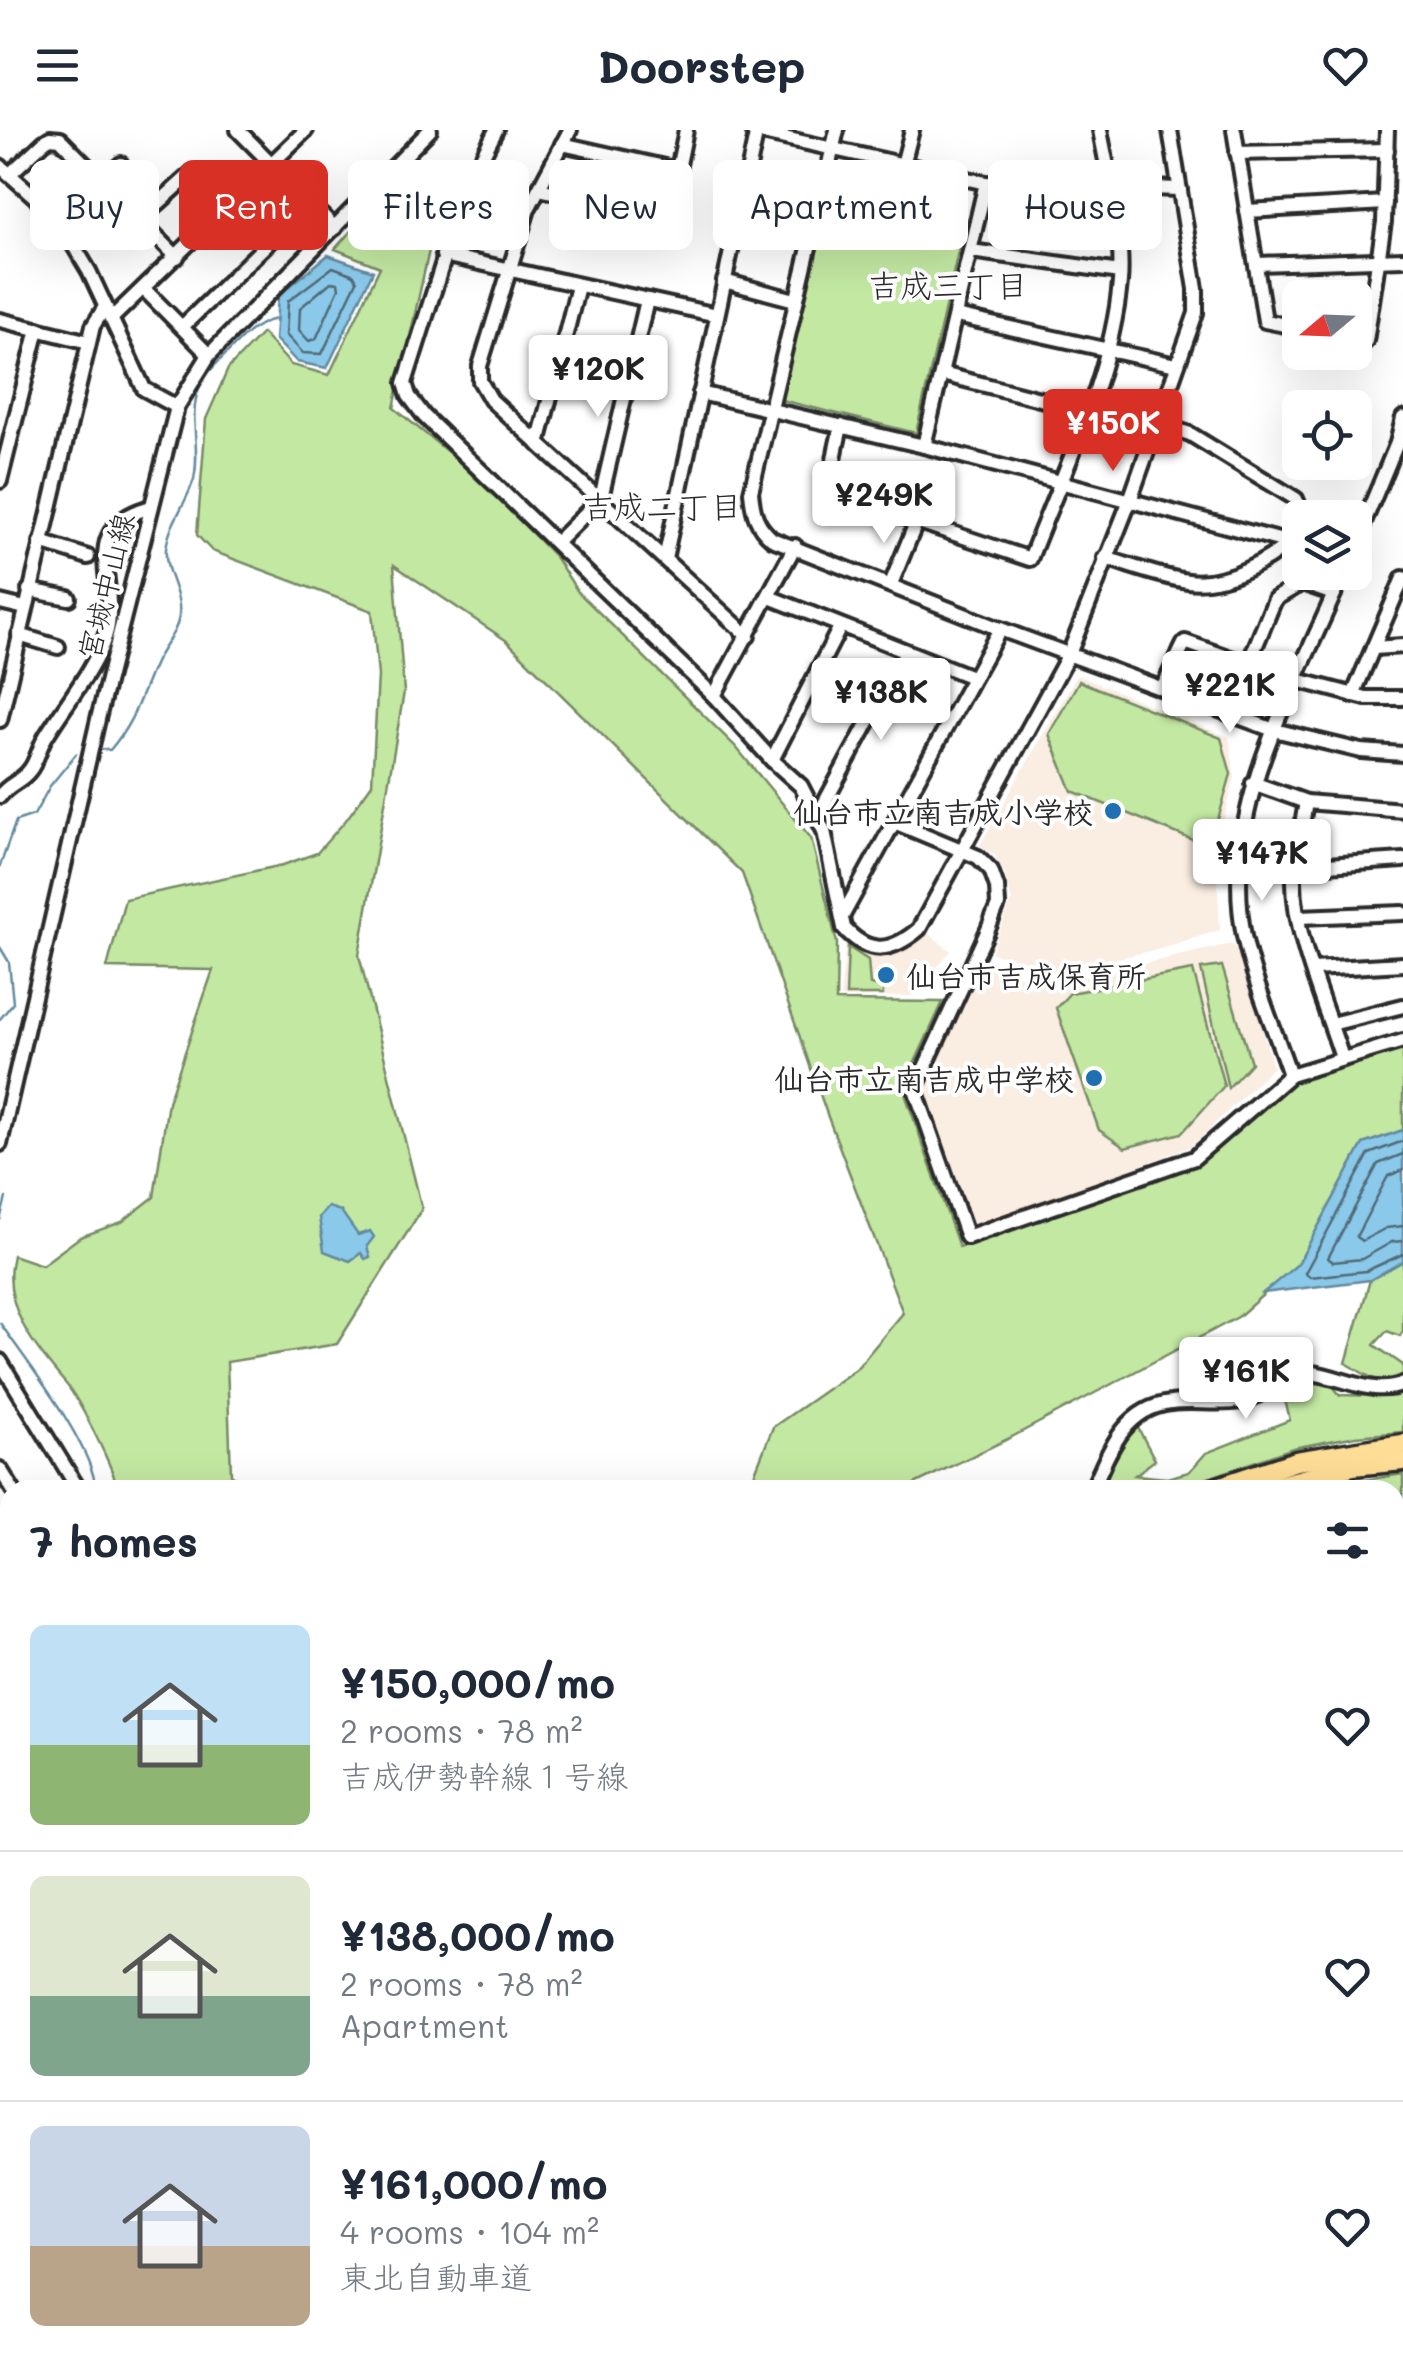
<!DOCTYPE html>
<html lang="en">
<head>
<meta charset="utf-8">
<style>
	body { margin:0; font-family:Mali,"Klee One",sans-serif; background:#f2f2f3; color:#1f2937; height:100vh; display:flex; flex-direction:column; font-size:38px; white-space:nowrap }
	* { box-sizing:border-box; margin:0 }
	p { font-size:32px; color:#747a83 }
	.icon { flex:none; width:55px; height:55px; fill:none; stroke:currentColor; stroke-width:2; stroke-linecap:round; stroke-linejoin:round }
	.map { position:relative; flex:1; overflow:hidden }
	.side { position:absolute; left:0px; top:1350px; width:1405px; height:892px; display:flex; flex-direction:column; background:#fff; border-radius:30px 30px 0 0; box-shadow:0 10px 40px #0002 }
	.side>* { flex:none }
	.hud { position:absolute; left:30px; top:30px; width:1345px; height:90px; display:flex; gap:20px }
	.needle { width:65px; rotate:251deg }
	.tools { position:absolute; left:1282px; top:150px; display:grid; gap:20px }
	.tools a { display:grid; place-items:center; width:90px; height:90px; border-radius:15px; background:#fff; box-shadow:0 10px 40px #0002; font-size:50px }
	.price { position:absolute; translate:-50% -85px; padding:0 22px; border-radius:10px; background:#fff; color:#222; font-size:32px; line-height:65px; filter:drop-shadow(0 2px 5px #0008) }
	.price::after { content:''; position:absolute; left:50%; top:60px; width:30px; height:22px; margin-left:-15px; background:inherit; clip-path:polygon(0 0,100% 0,50% 100%) }
	.price.selected { background:#d93025; color:#fff }
	ul { padding:0; list-style:none }
	li { display:flex; align-items:center; gap:30px; height:250px; padding:0 30px }
	li+li { border-top:2px solid #e0e1e3 }
	li span { display:grid; place-items:center; flex:none; width:280px; height:200px; border-radius:15px; color:#555 }
	li>.icon { margin-inline-start:auto }
	span .icon { width:120px; height:120px; fill:#fffc; stroke-width:1 }
	li b { font-size:42px }
	h2 { display:flex; justify-content:space-between; align-items:center; height:120px; padding:0 30px; font-size:42px }
	.chip { padding:0 35px; border-radius:15px; background:#fff; box-shadow:0 10px 40px #0002; font-size:35px; line-height:90px }
	.chip.selected { background:#d93025; color:#fff }
	header { display:flex; justify-content:space-between; align-items:center; height:130px; padding:0 30px; background:#fff; font-size:45px; font-weight:800 }
	.map>svg:first-child { display:block }
	.built { fill:#faede2 }
	.green { fill:#c3e8a2; stroke:#778a66; stroke-width:2.5 }
	.water { fill:#8ac9ea; stroke:#648a9e; stroke-width:2.5 }
	.lines { fill:none; stroke-linecap:round; stroke-linejoin:round }
	.shore { stroke:#516a77; stroke-width:2.5 }
	.stream { stroke:#648a9e; stroke-width:2.5 }
	.minor-casing { stroke:#2b2b2b; stroke-width:20 }
	.highway-casing { stroke:#2b2b2b; stroke-width:25 }
	.minor { stroke:#fff; stroke-width:12 }
	.highway { stroke:#fedd96; stroke-width:18 }
	.poi-dot { fill:#1f6fb2; stroke:#fff; stroke-width:4 }
	.labels { text-anchor:middle; dominant-baseline:central; stroke-width:8; stroke-linejoin:round; paint-order:stroke }
	.street-label { font-size:30px; fill:#2b2b2b; stroke:#fff }
	.poi-label { font-size:30px; font-weight:bold; fill:#2b2b2b; stroke:#fff; text-anchor:end }
	.neighbourhood-label { font-size:32px; fill:#2b2b2b; stroke:#fff }
</style>
</head>
<body>
<header><svg class="icon" aria-label="menu" viewBox="0 0 24 24"><path d="M4 6h16M4 12h16M4 18h16"/></svg>Doorstep<svg class="icon" aria-label="heart" viewBox="0 0 24 24"><path d="M12 20l-8-8c-3-5 5-10 8-4 3-6 11-1 8 4z"/></svg></header>
<div class="map">
<svg width="1403" height="2241" viewBox="0 0 1403 2241">
	<rect width="100%" height="100%" fill="#fff"/>
	<filter id="ink" filterUnits="userSpaceOnUse"><feTurbulence type="fractalNoise" baseFrequency=".01" numOctaves="2"/><feDisplacementMap in="SourceGraphic" scale="20" xChannelSelector="R" yChannelSelector="G"/><feConvolveMatrix kernelMatrix="1 2 1 2 8 2 1 2 1" color-interpolation-filters="sRGB"/></filter>
	<g filter="url(#ink)">
		<g class="built">
			<path d="M1077,545L1229,607L1235,647L1216,719L1220,800L1160,819L1051,842L1050,837L991,823L1012,771L1004,741L994,725L980,715Z"/>
			<path d="M925,801L951,821L912,866L840,868L846,811L875,823L898,820L913,813Z"/>
			<path d="M1232,814L1241,825L1273,937L1192,1016L970,1099L921,960L982,827L1016,845L1053,854Z"/>
		</g>
		<g class="green">
			<path d="M406,38L438,80L394,278L477,346L556,428L578,462L735,616L811,708L837,813L836,871L943,872L903,958L959,1117L1200,1034L1292,953L1403,918V1000L1363,1014L1298,1134L1238,1187L1010,1308L902,1360H748L773,1297L856,1239L903,1183L828,987L742,743L507,511L394,435L404,562L359,825L422,1079L337,1214L227,1232L231,1344L250,1360H118C114,1339 80,1271 66,1254C35,1217 0,1176 13,1125L42,1135L80,1107L122,1092L154,1067L168,972L213,840L107,838L125,769L283,735L317,723L346,690L372,654L378,546L372,481L212,421L197,405L206,289L228,239L262,203L291,235L329,245L380,137L335,119Z"/>
			<path d="M830,54L966,88L916,303L781,270Z"/>
			<path d="M1079,551L1221,608L1231,644L1210,717L1072,661L1049,604Z"/>
			<path d="M848,817L868,830L870,855L883,857V865H846Z"/>
			<path d="M1222,836L1251,933L1228,958L1201,839Z"/>
			<path d="M1193,840L1224,956L1182,1003L1125,1018L1099,1000L1056,878L1070,863Z"/>
			<path d="M1403,1131V1201L1400,1206L1387,1201L1374,1215L1403,1235V1244C1382,1260 1367,1245 1346,1233L1370,1150Z"/>
			<path d="M1308,1249L1331,1254L1340,1265L1383,1266L1403,1262V1302L1356,1306L1293,1318L1175,1360H1098L1136,1294L1155,1330L1135,1345L1167,1348L1189,1342L1206,1323L1290,1290L1282,1258Z"/>
			<path d="M1403,1344V2241H0V1844L10,1846V2232H1395V1360H1302Z"/>
		</g>
		<g class="water">
			<path d="M328,125L373,141L327,238L297,232L275,209L278,166Z"/>
			<path d="M1403,1000V1131L1370,1150L1263,1163L1298,1134L1363,1014Z"/>
			<path d="M328,1077L341,1081L358,1105L370,1101L374,1107L367,1116L370,1127L365,1129L361,1123L350,1131L324,1121L319,1087Z"/>
		</g>
		<g class="lines">
			<g class="shore">
				<path d="M333,137L354,145L357,151L322,224L303,223L286,205L288,171Z"/>
				<path d="M331,152L338,153L339,158L316,209L309,211L299,200L300,178Z"/>
				<path d="M1403,1011L1369,1024L1305,1143L1310,1147L1366,1141L1403,1124"/>
				<path d="M1403,1024L1378,1034L1328,1128L1333,1132L1362,1129L1392,1112L1403,1111"/>
				<path d="M1403,1040L1388,1046L1356,1107L1362,1111L1386,1098L1403,1096"/>
			</g>
			<g class="stream">
				<path d="M103,619L110,620C136,589 139,568 155,533C162,517 177,503 179,486C182,463 164,443 166,419C169,393 187,373 194,349C201,319 188,287 199,258C204,243 222,229 233,217C244,205 260,191 277,189"/>
				<path d="M0,736L16,691L34,685L50,656L76,624"/>
				<path d="M0,817L9,832L13,873L0,889"/>
				<path d="M0,1090L6,1068"/>
				<path d="M0,1193C27,1232 93,1315 96,1360"/>
				<path d="M0,1527L10,1524"/>
			</g>
			<defs>
				<g id="minor">
					<path d="M238,0L335,98"/>
					<path d="M496,0L466,59L405,253L409,266L424,286L714,566L772,630L801,656L824,701L844,798C869,826 892,822 919,799L1069,524L1130,370L1196,183V159L1170,0"/>
					<path d="M570,0L528,79L480,236V251L491,270L748,506"/>
					<path d="M837,0L751,362C753,383 756,395 772,409L1000,499L1274,600L1361,621L1403,624"/>
					<path d="M1234,0L1265,191L1300,198"/>
					<path d="M753,1L986,53L1180,59"/>
					<path d="M562,14L678,40"/>
					<path d="M1237,23L1387,20"/>
					<path d="M903,35L912,0"/>
					<path d="M0,36L35,67L71,111L89,141L144,259L177,277"/>
					<path d="M10,44L44,12L50,8L60,9L177,127"/>
					<path d="M103,51L121,34"/>
					<path d="M539,59L668,89L686,0"/>
					<path d="M1247,81L1385,73"/>
					<path d="M141,89L193,42L252,54"/>
					<path d="M971,121L1120,142"/>
					<path d="M443,125L717,185"/>
					<path d="M1257,134L1403,129"/>
					<path d="M724,151L795,170"/>
					<path d="M144,159L209,225"/>
					<path d="M956,186L1176,235"/>
					<path d="M111,189L306,0"/>
					<path d="M0,190L89,212"/>
					<path d="M182,197L310,72"/>
					<path d="M1355,209L1366,211L1384,92L1387,0"/>
					<path d="M942,244L1087,281"/>
					<path d="M700,263L924,316L1290,413"/>
					<path d="M1156,293L1190,304L1296,369L1304,388"/>
					<path d="M841,296C837,319 824,350 844,367L1030,429C1063,342 1112,245 1120,152C1124,108 1108,44 1100,0"/>
					<path d="M538,314L578,156"/>
					<path d="M924,316L986,53"/>
					<path d="M0,351L38,199"/>
					<path d="M41,412L88,427"/>
					<path d="M556,413L601,368L647,170"/>
					<path d="M1355,414L1397,313L1403,288"/>
					<path d="M1105,428C1132,436 1160,447 1188,451C1226,456 1275,429 1300,402"/>
					<path d="M665,429L757,0"/>
					<path d="M891,454L916,393"/>
					<path d="M29,460L69,468"/>
					<path d="M769,467L972,547"/>
					<path d="M0,472L25,478"/>
					<path d="M19,505L58,517"/>
					<path d="M1373,518L1403,516"/>
					<path d="M1297,550L1366,568H1403"/>
					<path d="M1163,557L1185,512L1244,533L1252,525L1275,469L1302,453L1334,464L1343,442"/>
					<path d="M1353,565L1403,448"/>
					<path d="M714,566L795,416"/>
					<path d="M0,590L93,196L105,177"/>
					<path d="M772,630L840,497"/>
					<path d="M1253,653L1306,672L1403,680"/>
					<path d="M0,666C8,654 21,652 29,641C37,632 39,617 46,606C63,578 96,536 105,507C123,453 72,399 151,377"/>
					<path d="M1306,672C1302,697 1295,724 1294,749C1293,805 1325,874 1342,928"/>
					<path d="M818,685L906,522"/>
					<path d="M894,692L978,727L991,740L997,757L998,775L987,802L915,959L967,1107L1194,1028L1290,945L1403,911"/>
					<path d="M1296,737L1403,730"/>
					<path d="M843,785L1000,499"/>
					<path d="M1299,787L1403,783"/>
					<path d="M1313,839L1403,834"/>
					<path d="M1331,894L1403,876"/>
					<path d="M1290,945C1275,900 1254,853 1244,806C1220,684 1287,573 1334,464"/>
					<path d="M0,1014L99,585L177,277L209,225L430,0"/>
					<path d="M0,1231L79,1360"/>
					<path d="M0,1339L13,1360"/>
					<path d="M1092,1360C1109,1322 1124,1278 1171,1273C1194,1270 1218,1275 1241,1271C1265,1267 1285,1239 1312,1243C1342,1247 1374,1267 1403,1254"/>
					<path d="M0,1413L10,1410"/>
					<path d="M0,1469L10,1466"/>
					<path d="M0,1519L10,1516"/>
					<path d="M0,1583L10,1612"/>
					<path d="M0,1655L10,1642"/>
					<path d="M0,1715L10,1721"/>
				</g>
				<g id="highway">
					<path d="M1209,1360L1296,1331L1403,1314"/>
					<path d="M1260,1360L1353,1336L1403,1331"/>
					<path d="M0,1815L10,1817"/>
					<path d="M0,1834L10,1835"/>
				</g>
			</defs>
			<use href="#minor" class="minor-casing"/>
			<use href="#highway" class="highway-casing"/>
			<use href="#minor" class="minor"/>
			<use href="#highway" class="highway"/>
		</g>
	</g>
	<g class="poi-dot">
		<circle cx="1113" cy="681" r="10"/>
		<circle cx="886" cy="845" r="10"/>
		<circle cx="1094" cy="948" r="10"/>
	</g>
	<g class="labels">
		<g class="street-label">
			<text transform="translate(105 456) rotate(-76)">宮城中山線</text>
		</g>
		<g class="poi-label">
			<text x="1093" y="681">仙台市立南吉成小学校</text>
			<text x="906" y="845" text-anchor="start">仙台市吉成保育所</text>
			<text x="1074" y="948">仙台市立南吉成中学校</text>
		</g>
		<g class="neighbourhood-label">
			<text x="948" y="154">吉成三丁目</text>
			<text x="662" y="375">吉成二丁目</text>
		</g>
	</g>
</svg>
<div class="tools">
<a><svg class="needle" viewBox="-14 -14 28 28"><path d="M0-13l5 13h-10z" fill="#e53935"/><path d="M0 13l5-13h-10z" fill="#747a83"/></svg></a>
<a><svg class="icon" aria-label="locate" viewBox="0 0 24 24"><circle cx="12" cy="12" r="6"/><path d="M12 2v4M12 18v4M2 12h4M18 12h4"/></svg></a>
<a><svg class="icon" aria-label="layers" viewBox="0 0 24 24"><path d="M12 4l9 5-9 5-9-5zM3 14l9 5 9-5"/></svg></a>
</div>
<b class="price" style="left:598px;top:290px">¥120K</b>
<b class="price selected" style="left:1113px;top:344px">¥150K</b>
<b class="price" style="left:884px;top:416px">¥249K</b>
<b class="price" style="left:1230px;top:606px">¥221K</b>
<b class="price" style="left:881px;top:613px">¥138K</b>
<b class="price" style="left:1262px;top:774px">¥147K</b>
<b class="price" style="left:1246px;top:1292px">¥161K</b>
<div class="hud">
<a class="chip">Buy</a>
<a class="chip selected">Rent</a>
<a class="chip">Filters</a>
<a class="chip">New</a>
<a class="chip">Apartment</a>
<a class="chip">House</a>
</div>
<section class="side">
<h2>7 homes<svg class="icon" aria-label="filters" viewBox="0 0 24 24"><path d="M4 7h16M4 17h16"/><circle cx="9" cy="7" r="2"/><circle cx="15" cy="17" r="2"/></svg></h2>
<ul>
<li><span style="background:linear-gradient(#bfe0f5 60%,#8fb573 0)"><svg class="icon" aria-label="home" viewBox="0 0 24 24"><path d="M3 11l9-7 9 7M6 9v11h12V9"/></svg></span><div><b>¥150,000/mo</b><p>2 rooms · 78 m²</p><p>吉成伊勢幹線１号線</p></div><svg class="icon" aria-label="heart" viewBox="0 0 24 24"><path d="M12 20l-8-8c-3-5 5-10 8-4 3-6 11-1 8 4z"/></svg></li>
<li><span style="background:linear-gradient(#dfe7d0 60%,#7fa58c 0)"><svg class="icon" aria-label="home" viewBox="0 0 24 24"><path d="M3 11l9-7 9 7M6 9v11h12V9"/></svg></span><div><b>¥138,000/mo</b><p>2 rooms · 78 m²</p><p>Apartment</p></div><svg class="icon" aria-label="heart" viewBox="0 0 24 24"><path d="M12 20l-8-8c-3-5 5-10 8-4 3-6 11-1 8 4z"/></svg></li>
<li><span style="background:linear-gradient(#c9d6e8 60%,#b9a48a 0)"><svg class="icon" aria-label="home" viewBox="0 0 24 24"><path d="M3 11l9-7 9 7M6 9v11h12V9"/></svg></span><div><b>¥161,000/mo</b><p>4 rooms · 104 m²</p><p>東北自動車道</p></div><svg class="icon" aria-label="heart" viewBox="0 0 24 24"><path d="M12 20l-8-8c-3-5 5-10 8-4 3-6 11-1 8 4z"/></svg></li>
</ul>
</section>
</div>
</body>
</html>
